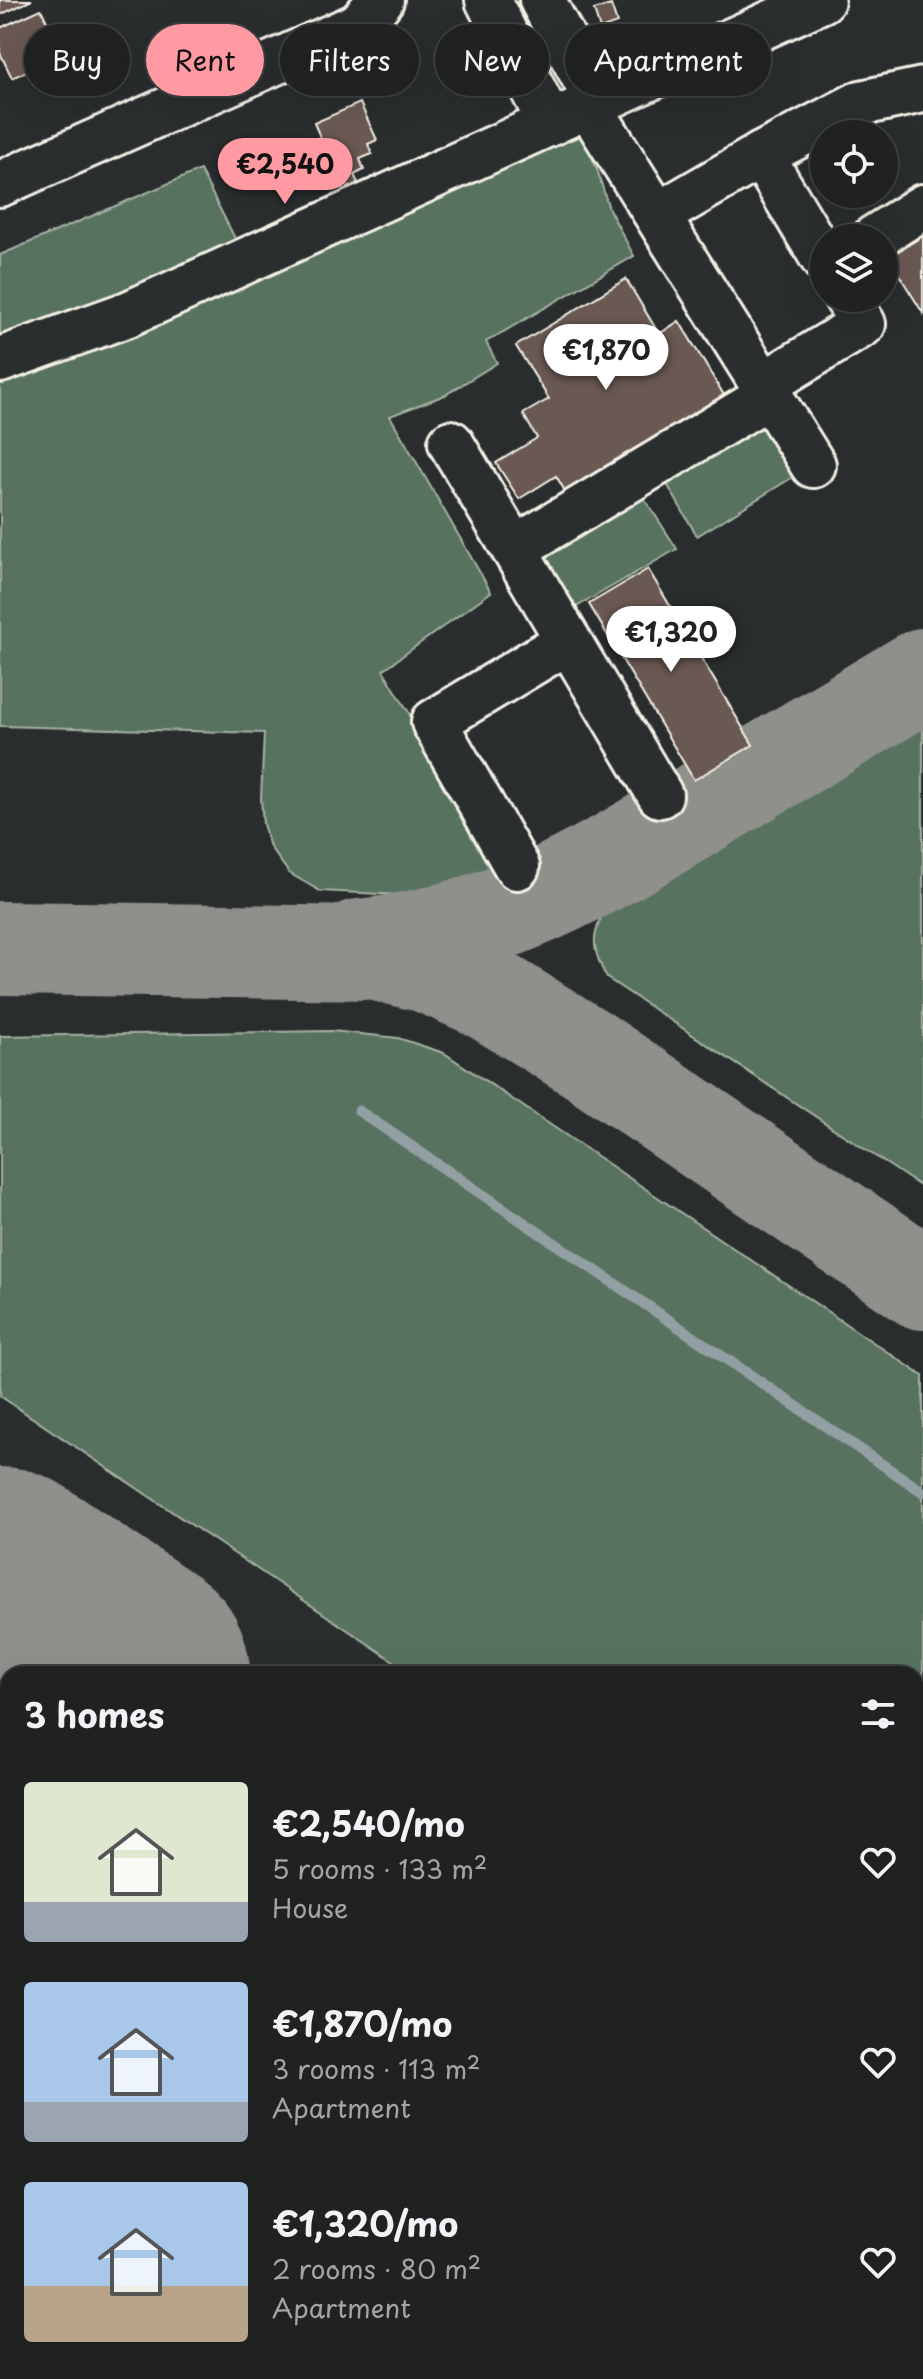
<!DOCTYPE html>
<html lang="en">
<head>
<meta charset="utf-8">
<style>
	body { margin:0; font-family:"Playpen Sans",sans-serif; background:#282a2a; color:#f1f3f6; height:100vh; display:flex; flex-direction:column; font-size:30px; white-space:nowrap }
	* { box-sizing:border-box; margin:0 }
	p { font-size:26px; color:#a2a4a5 }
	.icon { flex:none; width:44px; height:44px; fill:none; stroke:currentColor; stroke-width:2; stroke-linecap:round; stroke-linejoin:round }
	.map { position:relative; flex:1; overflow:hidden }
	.details { position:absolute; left:0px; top:1666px; width:924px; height:714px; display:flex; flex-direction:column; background:#202222; border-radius:24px 24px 0 0; box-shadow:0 8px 32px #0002,0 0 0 2px #3d3f40 }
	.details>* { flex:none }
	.banner { position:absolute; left:24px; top:24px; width:876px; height:72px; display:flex; gap:16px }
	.buttons { position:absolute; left:810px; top:120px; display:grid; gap:16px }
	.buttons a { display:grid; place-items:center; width:88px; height:88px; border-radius:50%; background:#202222; box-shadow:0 8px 32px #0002,0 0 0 2px #3d3f40; font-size:40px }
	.price { position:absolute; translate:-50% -68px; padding:0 18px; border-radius:28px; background:#fff; color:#222; font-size:26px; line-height:52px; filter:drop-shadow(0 2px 4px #0008) }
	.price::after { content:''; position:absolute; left:50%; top:48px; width:24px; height:18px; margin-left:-12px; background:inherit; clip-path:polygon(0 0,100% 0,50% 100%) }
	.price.selected { background:#ff9aa2; color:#111 }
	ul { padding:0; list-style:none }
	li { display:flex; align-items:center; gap:24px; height:200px; padding:0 24px }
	li span { display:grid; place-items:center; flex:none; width:224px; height:160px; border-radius:8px; color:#555 }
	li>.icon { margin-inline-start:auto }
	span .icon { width:96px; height:96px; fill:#fffc; stroke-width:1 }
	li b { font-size:34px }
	h2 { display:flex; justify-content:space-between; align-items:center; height:96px; padding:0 24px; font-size:34px }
	.pill { padding:0 28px; border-radius:36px; background:#202222; box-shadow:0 8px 32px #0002,0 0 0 2px #3d3f40; font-size:28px; line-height:72px }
	.pill.selected { background:#ff9aa2; color:#111 }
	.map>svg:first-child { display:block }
	.green { fill:#587260; stroke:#a6b2a4; stroke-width:2 }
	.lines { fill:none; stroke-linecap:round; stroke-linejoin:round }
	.stream { stroke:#92a0a4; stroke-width:11 }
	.taxiway { stroke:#8f8f8b; stroke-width:94 }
	.runway { stroke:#8f8f8b; stroke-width:236 }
	.building { fill:#6a5953; stroke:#f4f1e8; stroke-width:2 }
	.minor-casing { stroke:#f4f1e8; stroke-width:50 }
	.minor { stroke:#2a2d2e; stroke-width:44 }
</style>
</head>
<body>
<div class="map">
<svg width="923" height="2379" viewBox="0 0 923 2379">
	<rect width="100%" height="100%" fill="#2a2d2e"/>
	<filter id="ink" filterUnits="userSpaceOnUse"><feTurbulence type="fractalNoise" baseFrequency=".0125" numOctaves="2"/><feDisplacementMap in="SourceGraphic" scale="16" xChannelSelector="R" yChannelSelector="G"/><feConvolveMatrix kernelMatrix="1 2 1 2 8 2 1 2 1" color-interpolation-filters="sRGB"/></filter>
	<g filter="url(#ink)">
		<g class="green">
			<path d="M563,132L579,135L589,150L598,172L609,209L634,256L486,342L497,363L445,395L390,416L491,592L383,670L504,869L476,884L442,890L402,895L320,891L289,873L270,847L263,824L261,798L264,733L0,726V374Z"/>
			<path d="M200,170L240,248L0,350V255Z"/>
			<path d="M763,416L798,474L697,536L663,477Z"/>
			<path d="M639,490L677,549L573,609L539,552Z"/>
			<path d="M923,710V1188L607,978C588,943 593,934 610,899Z"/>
			<path d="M332,1031L398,1038L444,1053L923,1376V2018L916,2013V1674H413L0,1396V1036Z"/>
			<path d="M0,1779L8,1782V2372H904L914,2379H0Z"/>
		</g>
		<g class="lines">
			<path class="stream" d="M359,1111L923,1492"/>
			<g class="taxiway">
				<path d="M359,946C497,932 594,872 709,803C780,760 852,717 923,675"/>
				<path d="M0,948L373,953L428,966L487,992L587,1054L923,1283"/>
			</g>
			<g class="runway">
				<path d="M0,1585L132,1674"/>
				<path d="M916,2201L923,2206"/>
			</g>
		</g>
		<g class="building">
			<path d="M0,0H32L0,15Z"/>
			<path d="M611,5L617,23L600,29L594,10Z"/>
			<path d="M41,9L56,41L53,42L60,56L12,78L0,53V28Z"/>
			<path d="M360,103L377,140L368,144L372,154L360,159L364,170L354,175L358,183L343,190L314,123Z"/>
			<path d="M923,236V313L888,257Z"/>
			<path d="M626,279L659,334L679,321L727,400L568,496L556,476L519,499L496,463L537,438L523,414L549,399L516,346Z"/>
			<path d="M648,569L753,745L694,780L589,604Z"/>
		</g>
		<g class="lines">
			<defs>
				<g id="minor">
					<path d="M488,0L550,123"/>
					<path d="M542,0L597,101"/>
					<path d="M588,105L813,465"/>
					<path d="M761,155L824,260"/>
					<path d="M0,184L359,25L381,0"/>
					<path d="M658,215L761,155L861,103L923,90"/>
					<path d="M874,238L923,207"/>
					<path d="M0,360L128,314L822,0"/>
					<path d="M763,385L863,324L847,298"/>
					<path d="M451,443L660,795"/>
					<path d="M514,549L770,395"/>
					<path d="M517,867L434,722L568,641"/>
				</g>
			</defs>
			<use href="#minor" class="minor-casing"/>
			<use href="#minor" class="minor"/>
		</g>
	</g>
</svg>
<div class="buttons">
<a><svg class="icon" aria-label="locate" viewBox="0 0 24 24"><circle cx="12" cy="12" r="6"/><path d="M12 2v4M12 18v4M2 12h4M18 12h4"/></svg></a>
<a><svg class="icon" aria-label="layers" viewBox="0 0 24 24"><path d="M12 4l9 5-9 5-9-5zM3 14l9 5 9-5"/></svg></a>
</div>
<b class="price selected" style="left:285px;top:206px">€2,540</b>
<b class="price" style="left:606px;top:392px">€1,870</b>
<b class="price" style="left:671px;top:674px">€1,320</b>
<div class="banner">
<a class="pill">Buy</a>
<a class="pill selected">Rent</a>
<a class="pill">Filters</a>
<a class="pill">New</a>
<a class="pill">Apartment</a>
</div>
<section class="details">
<h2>3 homes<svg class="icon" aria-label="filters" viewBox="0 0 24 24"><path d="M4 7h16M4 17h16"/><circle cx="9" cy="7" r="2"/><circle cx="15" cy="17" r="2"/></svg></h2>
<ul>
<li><span style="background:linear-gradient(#dfe7d0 75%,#9aa5b1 0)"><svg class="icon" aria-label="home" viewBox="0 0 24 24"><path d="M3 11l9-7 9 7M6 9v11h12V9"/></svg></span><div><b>€2,540/mo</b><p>5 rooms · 133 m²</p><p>House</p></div><svg class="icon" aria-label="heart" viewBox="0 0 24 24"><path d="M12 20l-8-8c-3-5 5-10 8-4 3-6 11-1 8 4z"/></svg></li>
<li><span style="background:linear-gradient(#a9c7e8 75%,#9aa5b1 0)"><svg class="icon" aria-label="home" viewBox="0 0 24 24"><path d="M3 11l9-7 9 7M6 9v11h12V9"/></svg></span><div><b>€1,870/mo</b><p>3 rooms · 113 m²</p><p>Apartment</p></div><svg class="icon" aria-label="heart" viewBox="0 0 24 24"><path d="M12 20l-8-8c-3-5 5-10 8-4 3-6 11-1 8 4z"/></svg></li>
<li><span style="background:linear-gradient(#a9c7e8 65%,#b9a48a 0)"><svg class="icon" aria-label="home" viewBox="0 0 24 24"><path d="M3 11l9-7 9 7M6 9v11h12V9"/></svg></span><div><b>€1,320/mo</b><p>2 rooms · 80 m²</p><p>Apartment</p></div><svg class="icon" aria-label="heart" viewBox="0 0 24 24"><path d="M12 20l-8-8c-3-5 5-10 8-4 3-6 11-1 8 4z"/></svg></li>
</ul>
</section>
</div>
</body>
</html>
